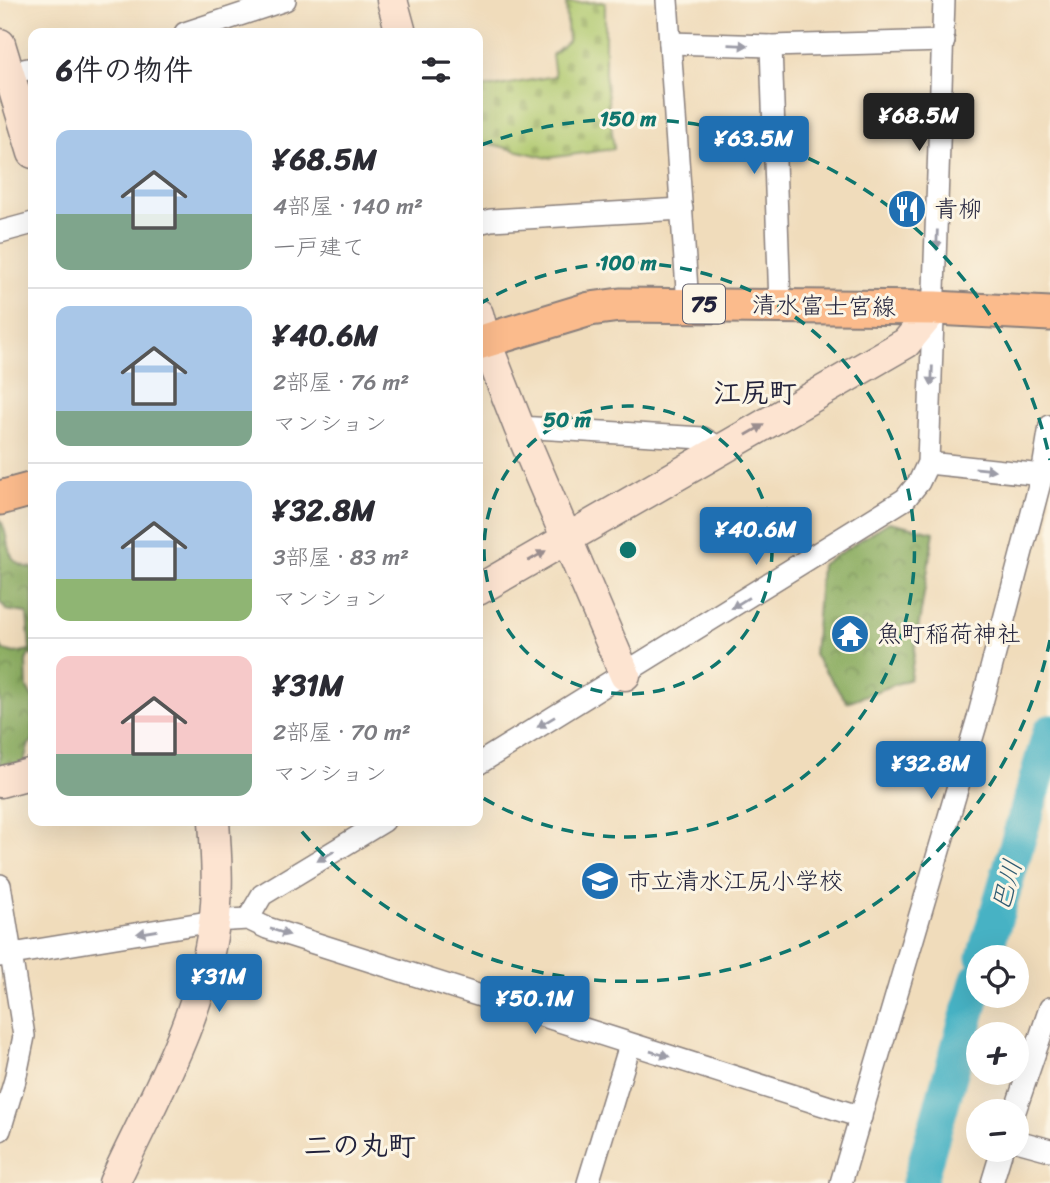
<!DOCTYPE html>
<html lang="ja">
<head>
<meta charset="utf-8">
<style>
	body { margin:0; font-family:Sriracha,"Klee One",sans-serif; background:#f2f2f3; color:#2b2b33; height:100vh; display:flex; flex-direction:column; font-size:26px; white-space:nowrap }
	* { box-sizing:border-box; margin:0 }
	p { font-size:23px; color:#7c7c81 }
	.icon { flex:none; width:38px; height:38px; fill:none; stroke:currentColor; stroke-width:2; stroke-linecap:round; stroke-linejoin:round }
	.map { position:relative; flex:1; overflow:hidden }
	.drawer { position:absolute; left:28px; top:28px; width:455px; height:798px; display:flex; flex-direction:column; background:#fff; border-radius:14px; box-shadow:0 7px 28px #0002 }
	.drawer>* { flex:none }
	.fabs { position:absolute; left:966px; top:945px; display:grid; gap:14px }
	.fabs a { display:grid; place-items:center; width:63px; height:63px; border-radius:50%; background:#fff; box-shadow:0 7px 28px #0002; font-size:35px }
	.price { position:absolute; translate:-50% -60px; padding:0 16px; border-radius:7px; background:#1f6fb2; color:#fff; font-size:23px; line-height:46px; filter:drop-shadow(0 2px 4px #0008) }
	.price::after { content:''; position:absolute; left:50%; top:42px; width:21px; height:16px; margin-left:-10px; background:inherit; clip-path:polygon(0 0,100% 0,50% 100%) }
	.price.selected { background:#222; color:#fff }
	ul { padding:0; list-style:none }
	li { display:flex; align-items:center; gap:21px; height:175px; padding:0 28px }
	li+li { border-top:2px solid #e1e1e2 }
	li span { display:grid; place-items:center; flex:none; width:196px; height:140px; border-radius:14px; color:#555 }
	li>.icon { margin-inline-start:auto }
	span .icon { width:84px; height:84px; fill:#fffc; stroke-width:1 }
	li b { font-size:30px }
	h2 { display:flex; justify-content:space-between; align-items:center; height:84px; padding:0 28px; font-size:30px }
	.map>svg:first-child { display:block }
	.forest { fill:url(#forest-crowns); stroke:#57684e; stroke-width:2 }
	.cemetery { fill:url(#cemetery-stones); stroke:#697655; stroke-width:2 }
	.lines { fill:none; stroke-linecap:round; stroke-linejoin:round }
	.river { stroke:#46b2c4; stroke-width:35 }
	.street-casing { stroke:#897f7b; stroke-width:24 }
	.secondary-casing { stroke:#897f7b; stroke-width:33 }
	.primary-casing { stroke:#897f7b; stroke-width:37 }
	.street { stroke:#fff; stroke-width:21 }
	.secondary { stroke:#fde4d1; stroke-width:30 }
	.primary { stroke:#fbbb8c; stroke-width:33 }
	.oneway { fill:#9c9ca7 }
	.oneway2 { fill:#9a8d8e }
	.ring { fill:none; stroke:#0f766e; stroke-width:3.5; stroke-dasharray:12 9 }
	.labels { text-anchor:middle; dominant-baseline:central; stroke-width:6; stroke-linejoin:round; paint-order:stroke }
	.shield { fill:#fcf5e5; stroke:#63616e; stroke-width:2 }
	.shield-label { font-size:23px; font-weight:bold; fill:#22223b }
	.poi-label { font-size:24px; fill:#22223b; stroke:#fcf5e5; text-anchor:start }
	.street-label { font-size:24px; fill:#22223b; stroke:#fcf5e5 }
	.water-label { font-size:26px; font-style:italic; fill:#305c72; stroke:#fcf5e5 }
	.quarter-label { font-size:28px; font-weight:bold; fill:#22223b; stroke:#fcf5e5 }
	.centre { fill:#0f766e; stroke:#fcf5e5; stroke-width:3.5 }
	.ring-label { font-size:21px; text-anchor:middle; font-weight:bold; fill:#0f766e; stroke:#fcf5e5; stroke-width:6; stroke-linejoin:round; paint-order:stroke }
</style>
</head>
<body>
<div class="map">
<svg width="1050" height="1183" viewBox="0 0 1050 1183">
	<defs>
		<pattern id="forest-crowns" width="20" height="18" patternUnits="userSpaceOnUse" patternTransform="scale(1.75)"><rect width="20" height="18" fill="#8cad62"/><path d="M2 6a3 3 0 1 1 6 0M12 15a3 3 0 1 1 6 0" fill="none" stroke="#728c52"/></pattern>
		<pattern id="cemetery-stones" width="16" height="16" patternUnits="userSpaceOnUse" patternTransform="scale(1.75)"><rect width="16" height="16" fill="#b0c96f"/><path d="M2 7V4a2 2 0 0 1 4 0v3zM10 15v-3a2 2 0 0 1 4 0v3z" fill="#97ac61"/></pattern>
	</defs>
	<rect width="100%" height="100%" fill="#fcf5e5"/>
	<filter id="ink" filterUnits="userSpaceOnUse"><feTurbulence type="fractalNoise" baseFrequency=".0143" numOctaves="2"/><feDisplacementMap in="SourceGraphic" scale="14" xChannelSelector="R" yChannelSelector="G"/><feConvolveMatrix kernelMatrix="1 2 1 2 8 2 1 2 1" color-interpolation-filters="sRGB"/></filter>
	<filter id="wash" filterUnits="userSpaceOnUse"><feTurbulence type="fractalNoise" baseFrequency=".00686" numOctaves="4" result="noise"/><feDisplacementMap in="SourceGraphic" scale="28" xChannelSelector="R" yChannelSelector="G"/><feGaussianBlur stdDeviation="1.57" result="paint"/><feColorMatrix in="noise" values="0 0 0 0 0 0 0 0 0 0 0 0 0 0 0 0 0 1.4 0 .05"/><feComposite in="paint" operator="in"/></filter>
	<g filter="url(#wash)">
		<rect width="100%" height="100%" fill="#f0dcbb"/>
		<g class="forest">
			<path d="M0,519C12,538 1,565 33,568V656L29,654L26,661L27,688L33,699V741L29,744L24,761L0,783V644L3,650L15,653L30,650L27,613L6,610L0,601Z"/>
			<path d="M889,522L934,532L910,679L847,702L814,655L821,565Z"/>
		</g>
		<path class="cemetery" d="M605,2V73L614,149L548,158L478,141V87H493L555,76L552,55L568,41L566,3Z"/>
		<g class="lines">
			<g class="river">
				<path d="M984,957L1050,732"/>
				<path d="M919,1183L978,979"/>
			</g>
		</g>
	</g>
	<g filter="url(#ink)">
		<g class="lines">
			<defs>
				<g id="street">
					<path d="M667,0L688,304"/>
					<path d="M185,33L285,0"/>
					<path d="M670,43L771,46L944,41"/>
					<path d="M771,46L780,305"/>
					<path d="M9,73L33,68"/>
					<path d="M478,223L491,220L682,209"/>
					<path d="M0,232L33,223"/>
					<path d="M519,427L703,438L721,449"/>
					<path d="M928,463L1042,475"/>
					<path d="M478,764L905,499L919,482L928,463L944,0"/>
					<path d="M0,885L24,1036L15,1080L0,1130"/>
					<path d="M248,919L262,895L384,821"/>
					<path d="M0,956L214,921L248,919L267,928L861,1117"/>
					<path d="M1015,1111L1050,1008"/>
					<path d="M1017,1141L1050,1150"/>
					<path d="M588,1183L630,1045"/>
					<path d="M841,1183L978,718L1042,475L1050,426"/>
					<path d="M992,1183L1002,1150"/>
				</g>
				<g id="secondary">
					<path d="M392,0L401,33"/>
					<path d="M0,44L33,153"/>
					<path d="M478,314L485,340L519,427L625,675"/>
					<path d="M478,590L906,343L935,308"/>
					<path d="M0,782L33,773"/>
					<path d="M114,1183C153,1099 202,1016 214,923C219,890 216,854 214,821"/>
				</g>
				<g id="primary">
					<path d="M478,343L590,309L620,305L935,308L1050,314"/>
					<path d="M0,498L33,489"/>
				</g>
			</defs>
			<use href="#street" class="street-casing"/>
			<use href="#secondary" class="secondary-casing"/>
			<use href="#primary" class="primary-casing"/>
			<use href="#street" class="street"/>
			<use href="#secondary" class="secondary"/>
			<use href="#primary" class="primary"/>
		</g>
		<defs><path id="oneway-solid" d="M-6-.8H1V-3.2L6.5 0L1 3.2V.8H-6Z" transform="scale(1.75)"/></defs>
		<g class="oneway">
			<use href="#oneway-solid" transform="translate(738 45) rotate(2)"/>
			<use href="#oneway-solid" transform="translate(937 240) rotate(92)"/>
			<use href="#oneway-solid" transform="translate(932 376) rotate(92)"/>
			<use href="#oneway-solid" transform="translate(985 469) rotate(6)"/>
			<use href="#oneway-solid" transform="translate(740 603) rotate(148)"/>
			<use href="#oneway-solid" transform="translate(546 722) rotate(149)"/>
			<use href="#oneway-solid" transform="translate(326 856) rotate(149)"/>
			<use href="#oneway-solid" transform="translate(147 932) rotate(171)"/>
			<use href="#oneway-solid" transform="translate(280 932) rotate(18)"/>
			<use href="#oneway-solid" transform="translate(660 1054) rotate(16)"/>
		</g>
		<g class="oneway2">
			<use href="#oneway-solid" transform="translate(755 430) rotate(-30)"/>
			<use href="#oneway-solid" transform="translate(537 556) rotate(-30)"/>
		</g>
	</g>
	<g class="ring">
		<circle cx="628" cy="550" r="144"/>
		<path d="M478 305A287 287 0 1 1 478 795"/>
		<path d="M1050 640A431 431 0 0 1 293 821M481 145A431 431 0 0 1 1050 460"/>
	</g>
	<defs>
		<symbol id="restaurant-disc" viewBox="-11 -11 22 22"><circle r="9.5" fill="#1f6fb2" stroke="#fcf5e5"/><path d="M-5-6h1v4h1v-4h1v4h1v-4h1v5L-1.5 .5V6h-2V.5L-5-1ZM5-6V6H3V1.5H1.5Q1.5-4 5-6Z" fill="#fff"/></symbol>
		<symbol id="temple-disc" viewBox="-11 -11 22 22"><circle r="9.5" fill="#1f6fb2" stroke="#fcf5e5"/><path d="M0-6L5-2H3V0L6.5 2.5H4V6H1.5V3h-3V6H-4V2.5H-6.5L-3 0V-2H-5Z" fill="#fff"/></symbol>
		<symbol id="school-disc" viewBox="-11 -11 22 22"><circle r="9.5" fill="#1f6fb2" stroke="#fcf5e5"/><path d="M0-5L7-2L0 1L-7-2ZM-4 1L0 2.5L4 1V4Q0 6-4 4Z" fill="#fff"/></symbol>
	</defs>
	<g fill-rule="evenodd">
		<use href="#restaurant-disc" x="885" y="187" width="44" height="44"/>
		<use href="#temple-disc" x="828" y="612" width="44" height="44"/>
		<use href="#school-disc" x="578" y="859" width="44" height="44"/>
	</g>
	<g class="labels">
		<rect class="shield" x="683" y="284.5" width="42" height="39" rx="5"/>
		<g class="shield-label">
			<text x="704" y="304">75</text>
		</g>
		<g class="poi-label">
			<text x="934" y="209">青柳</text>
			<text x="877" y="634">魚町稲荷神社</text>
			<text x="627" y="881">市立清水江尻小学校</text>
		</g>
		<g class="street-label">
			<text transform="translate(824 306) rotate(1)">清水富士宮線</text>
		</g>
		<g class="water-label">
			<text transform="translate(1006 885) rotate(-74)">巴川</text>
		</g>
		<g class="quarter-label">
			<text x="755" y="392">江尻町</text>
			<text x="360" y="1145">二の丸町</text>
		</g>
	</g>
	<circle cx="628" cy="550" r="10" class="centre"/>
	<g class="ring-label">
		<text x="628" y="126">150 m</text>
		<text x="628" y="270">100 m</text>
		<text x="567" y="427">50 m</text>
	</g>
</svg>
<div class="fabs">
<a><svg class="icon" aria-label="locate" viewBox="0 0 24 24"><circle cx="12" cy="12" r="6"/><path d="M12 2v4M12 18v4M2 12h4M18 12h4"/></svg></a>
<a>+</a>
<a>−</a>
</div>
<b class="price selected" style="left:919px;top:153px">¥68.5M</b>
<b class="price" style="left:754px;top:176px">¥63.5M</b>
<b class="price" style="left:756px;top:567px">¥40.6M</b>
<b class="price" style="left:931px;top:801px">¥32.8M</b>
<b class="price" style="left:219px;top:1014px">¥31M</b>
<b class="price" style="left:535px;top:1036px">¥50.1M</b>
<section class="drawer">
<h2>6件の物件<svg class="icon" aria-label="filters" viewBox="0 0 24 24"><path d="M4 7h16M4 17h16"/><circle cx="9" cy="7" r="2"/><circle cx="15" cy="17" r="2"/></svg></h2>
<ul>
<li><span style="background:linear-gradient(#a9c7e8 60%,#7fa58c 0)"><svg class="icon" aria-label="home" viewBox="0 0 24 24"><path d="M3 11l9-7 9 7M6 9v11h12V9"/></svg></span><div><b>¥68.5M</b><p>4部屋 · 140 m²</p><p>一戸建て</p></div></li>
<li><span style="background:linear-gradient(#a9c7e8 75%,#7fa58c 0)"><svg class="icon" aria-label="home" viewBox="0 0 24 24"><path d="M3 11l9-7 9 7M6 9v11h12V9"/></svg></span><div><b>¥40.6M</b><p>2部屋 · 76 m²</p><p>マンション</p></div></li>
<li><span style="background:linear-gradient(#a9c7e8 70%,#8fb573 0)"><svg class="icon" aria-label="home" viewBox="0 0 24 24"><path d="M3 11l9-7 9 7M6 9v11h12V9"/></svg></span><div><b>¥32.8M</b><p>3部屋 · 83 m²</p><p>マンション</p></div></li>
<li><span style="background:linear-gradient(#f6c9c9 70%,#7fa58c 0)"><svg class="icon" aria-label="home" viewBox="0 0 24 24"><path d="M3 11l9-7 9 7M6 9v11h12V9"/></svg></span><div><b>¥31M</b><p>2部屋 · 70 m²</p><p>マンション</p></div></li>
</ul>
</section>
</div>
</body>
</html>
